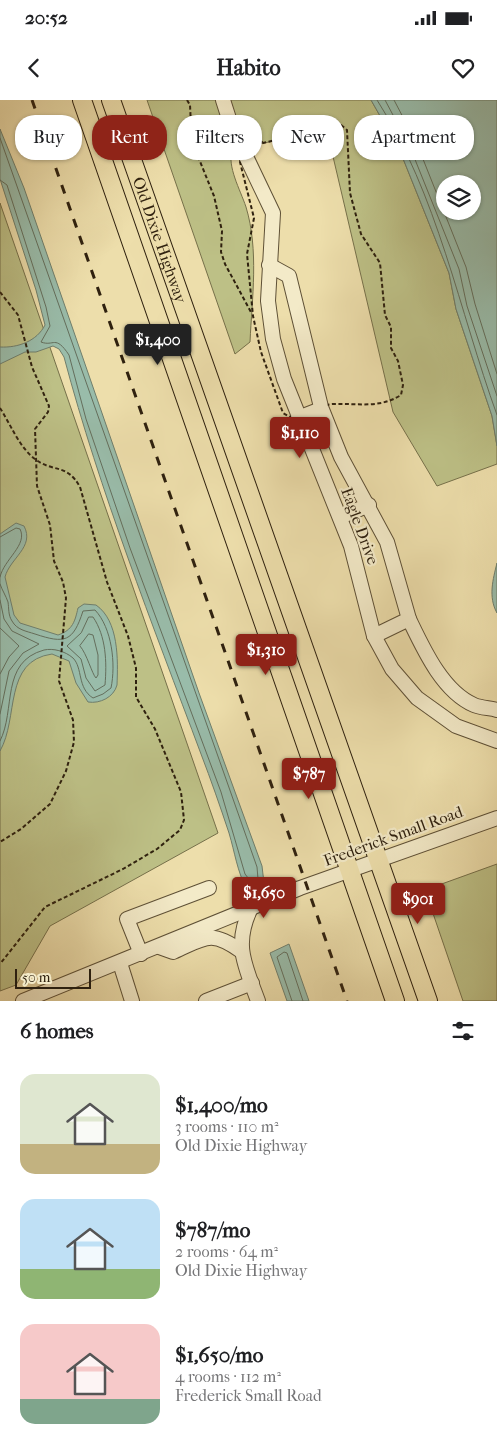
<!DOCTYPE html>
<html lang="en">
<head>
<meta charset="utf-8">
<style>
	body { margin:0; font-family:"IM FELL French Canon",serif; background:#f2f2f2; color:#202124; height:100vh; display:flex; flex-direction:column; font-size:19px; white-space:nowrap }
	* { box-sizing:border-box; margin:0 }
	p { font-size:16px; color:#757577 }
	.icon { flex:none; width:28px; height:28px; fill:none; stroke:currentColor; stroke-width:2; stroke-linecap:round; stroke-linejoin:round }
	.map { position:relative; height:901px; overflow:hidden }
	.drawer { display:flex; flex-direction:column; background:#fff; flex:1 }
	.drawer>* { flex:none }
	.banner { position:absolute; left:15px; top:15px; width:468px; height:45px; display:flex; gap:10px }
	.fabs { position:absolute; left:436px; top:75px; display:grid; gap:10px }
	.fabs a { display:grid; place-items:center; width:45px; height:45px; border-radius:50%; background:#fff; box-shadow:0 1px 4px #0004; font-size:25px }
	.scale { position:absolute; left:15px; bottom:12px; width:76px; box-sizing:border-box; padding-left:5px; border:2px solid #2f210f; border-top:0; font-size:14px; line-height:18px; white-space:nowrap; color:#2f210f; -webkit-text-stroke:4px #f3eac8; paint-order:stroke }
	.price { position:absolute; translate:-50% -42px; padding:0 11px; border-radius:5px; background:#8f2418; color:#fff; font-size:16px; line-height:32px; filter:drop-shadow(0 1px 2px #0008) }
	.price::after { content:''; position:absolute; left:50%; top:30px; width:15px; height:11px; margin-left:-8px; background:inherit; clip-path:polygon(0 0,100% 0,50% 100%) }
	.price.current { background:#222; color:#fff }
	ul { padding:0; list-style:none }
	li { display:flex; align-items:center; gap:15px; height:125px; padding:0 20px }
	li span { display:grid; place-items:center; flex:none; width:140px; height:100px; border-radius:15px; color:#555 }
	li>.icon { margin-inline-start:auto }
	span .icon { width:60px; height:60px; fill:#fffc; stroke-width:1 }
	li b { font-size:21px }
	h2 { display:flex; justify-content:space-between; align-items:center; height:60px; padding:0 20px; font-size:21px }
	.pill { padding:0 18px; border-radius:20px; background:#fff; box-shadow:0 1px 4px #0004; font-size:18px; line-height:45px }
	.pill.current { background:#8f2418; color:#fff }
	.status { display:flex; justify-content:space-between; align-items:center; height:35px; padding:0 25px; background:#fff; direction:ltr }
	.status svg { height:14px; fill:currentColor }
	header { display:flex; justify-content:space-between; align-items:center; height:65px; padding:0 20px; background:#fff; font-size:22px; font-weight:700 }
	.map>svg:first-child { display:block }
	.green { fill:#bdc086; stroke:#76704a }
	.water { fill:#99bcaa; stroke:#6f7e6c; fill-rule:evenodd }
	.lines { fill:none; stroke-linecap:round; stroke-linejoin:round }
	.shore { stroke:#646e5c; stroke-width:1 }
	.minor-casing { stroke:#5e5036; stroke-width:16 }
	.major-casing { stroke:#2f210f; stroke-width:20 }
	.path { stroke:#2f210f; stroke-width:2; stroke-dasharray:4 2.5; stroke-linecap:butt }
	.minor { stroke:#f3eac8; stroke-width:14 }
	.major { stroke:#eddeab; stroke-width:18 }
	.rail { stroke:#2f210f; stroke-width:3; stroke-dasharray:9 9; stroke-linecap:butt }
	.labels { text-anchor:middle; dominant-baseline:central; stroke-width:4.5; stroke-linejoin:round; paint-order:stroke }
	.street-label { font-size:16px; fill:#2f210f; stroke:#f3eac8 }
</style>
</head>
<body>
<div class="status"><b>20:52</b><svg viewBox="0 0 49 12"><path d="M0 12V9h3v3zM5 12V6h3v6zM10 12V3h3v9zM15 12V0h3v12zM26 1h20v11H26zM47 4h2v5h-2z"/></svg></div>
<header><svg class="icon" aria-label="back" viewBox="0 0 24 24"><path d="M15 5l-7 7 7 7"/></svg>Habito<svg class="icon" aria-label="heart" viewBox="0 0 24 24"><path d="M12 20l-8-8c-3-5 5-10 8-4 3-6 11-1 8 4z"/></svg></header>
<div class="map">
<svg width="497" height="901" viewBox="0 0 497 901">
	<rect width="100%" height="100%" fill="#eddeab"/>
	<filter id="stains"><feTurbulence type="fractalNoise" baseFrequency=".004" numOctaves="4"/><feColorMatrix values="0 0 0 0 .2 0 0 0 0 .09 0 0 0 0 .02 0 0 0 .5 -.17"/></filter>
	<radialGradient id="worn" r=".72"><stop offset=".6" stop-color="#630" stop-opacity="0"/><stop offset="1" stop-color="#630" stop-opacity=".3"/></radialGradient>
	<g class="green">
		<path d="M147,0H371L400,51L449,173L456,209L492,316L497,346V364L437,386L393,312L327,31L232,49C227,67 240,89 246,107C259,150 252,198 250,242L235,254Z"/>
		<path d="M0,103L218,733L50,826L16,885L0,891Z"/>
		<path d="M497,764V901H463L425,790Z"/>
	</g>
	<g class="water">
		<path d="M371,0H497V346L492,316L456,209L449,173L400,51ZM445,84H472V111H445Z"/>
		<path d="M0,29L24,88L199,593L262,766L264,783L247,790C237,771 235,753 229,733C220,706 211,680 201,654C152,523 100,392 64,257L59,249L53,246L36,252H25L0,264V247C18,248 37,241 45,225L36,190L0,79Z"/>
		<path d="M16,423L24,426C35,447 10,458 5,477L14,515L20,523L58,535C73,530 75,521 78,508L84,504L96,505C119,521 118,560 117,585C114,597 100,604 88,602L76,583L69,561L52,554C3,561 19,618 0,651V434Z"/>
		<path d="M497,463V513C488,497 493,479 497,463Z"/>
		<path d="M289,844L309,901H287L270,853Z"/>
	</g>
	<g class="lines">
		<g class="shore">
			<path d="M377,0C438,95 459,210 497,315"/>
			<path d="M385,0L410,47L459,169L467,206L497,296"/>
			<path d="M394,0L417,44L466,167L475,204L497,274"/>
			<path d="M0,38L257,767L258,779L252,783L245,774L221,692L130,448L86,319L69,255C55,234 54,247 41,242L50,226L46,207L7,85L0,80"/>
			<path d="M0,437L16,428L20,429C28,445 4,459 0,477"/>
			<path d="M0,484C2,490 6,496 8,502C9,508 8,515 12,521C17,530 26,531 35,534C65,544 73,542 83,511L95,510C112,528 116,564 111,588L103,594L93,598C77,588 83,568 73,558C65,551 53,548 44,550C0,562 16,610 0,641"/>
			<path d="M0,500L4,519L12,531L39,544L23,553L9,571L0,614"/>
			<path d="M89,517H93C106,536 107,562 105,585L95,591L86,578L81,559L67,546L81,533Z"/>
			<path d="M0,528L19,546L9,557L0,574"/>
			<path d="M89,534L93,535L98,555V575L96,578C92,574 87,554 80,546Z"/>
			<path d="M292,901L277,857L284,852L287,853L303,901"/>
		</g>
		<defs>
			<g id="minor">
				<path d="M223,0L231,25L273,113L268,201L273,239L284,279L351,446L374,536L392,569L417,598L456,626L497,641"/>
				<path d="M269,165L289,176L321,307L341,357L387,442L409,519L374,536"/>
				<path d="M298,318L321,309"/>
				<path d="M340,417L369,405"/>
				<path d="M409,519C423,548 442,591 474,605C481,608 490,608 497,610"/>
				<path d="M251,808C233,845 245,865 258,901"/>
				<path d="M159,847L173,852C205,838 210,829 241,851"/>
				<path d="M141,854L127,819L209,788"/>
				<path d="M120,863L132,901"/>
				<path d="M23,901L300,788L497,718"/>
				<path d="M206,901L252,883"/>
			</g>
			<g id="major">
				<path d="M82,0L395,901"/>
				<path id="s1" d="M111,0L428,901"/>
			</g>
		</defs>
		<use href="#minor" class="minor-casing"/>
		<use href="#major" class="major-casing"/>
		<g class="path">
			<path d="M187,0L190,5L191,26L197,39L199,59L214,96L222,131L221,152L225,164L252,214"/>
			<path d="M243,20L250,31L263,43"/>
			<path d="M341,25L347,30L350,93L361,134L380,163L385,215L391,227V248L398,261L403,285L401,295C379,309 357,303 333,304C319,305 305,313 292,318L283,313L261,252L253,216L247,154L254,118L240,62L246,54L263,43Z"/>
			<path d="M0,192L18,215L32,267L49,306L48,312L35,329L37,386L50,425L54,461L63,482L66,498L59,581L73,620L74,642L66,671L50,704L21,729L0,742"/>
			<path d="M0,308C11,325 19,347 35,359C53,373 67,363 80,387L107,482L128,536L136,568V597L155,629L181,692L184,720L180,730L157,749L123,769L45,807L0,864"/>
		</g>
		<use href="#minor" class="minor"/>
		<use href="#major" class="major"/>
		<path class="rail" d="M32,0L347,901"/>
	</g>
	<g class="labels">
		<g class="street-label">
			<text stroke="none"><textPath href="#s1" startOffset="148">Old Dixie Highway</textPath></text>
			<text transform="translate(360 426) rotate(70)">Eagle Drive</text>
			<text transform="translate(393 736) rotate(-20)">Frederick Small Road</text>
		</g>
	</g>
	<rect width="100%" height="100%" filter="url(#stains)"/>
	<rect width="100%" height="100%" fill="url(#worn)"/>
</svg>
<div class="fabs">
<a><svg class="icon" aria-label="layers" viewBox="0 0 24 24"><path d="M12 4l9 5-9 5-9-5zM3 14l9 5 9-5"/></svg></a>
</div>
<div class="scale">50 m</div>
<b class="price current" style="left:158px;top:266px">$1,400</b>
<b class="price" style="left:300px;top:359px">$1,110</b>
<b class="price" style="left:266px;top:576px">$1,310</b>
<b class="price" style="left:309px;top:700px">$787</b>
<b class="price" style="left:264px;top:819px">$1,650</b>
<b class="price" style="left:418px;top:825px">$901</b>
<div class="banner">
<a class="pill">Buy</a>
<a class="pill current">Rent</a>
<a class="pill">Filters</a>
<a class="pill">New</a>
<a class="pill">Apartment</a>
</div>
</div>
<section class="drawer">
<h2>6 homes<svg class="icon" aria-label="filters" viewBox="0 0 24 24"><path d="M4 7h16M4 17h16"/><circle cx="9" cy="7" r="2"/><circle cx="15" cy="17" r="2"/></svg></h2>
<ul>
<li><span style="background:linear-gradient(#dfe7d0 70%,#c2b280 0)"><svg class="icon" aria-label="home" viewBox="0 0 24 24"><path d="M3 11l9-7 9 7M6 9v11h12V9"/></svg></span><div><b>$1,400/mo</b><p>3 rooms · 110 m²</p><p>Old Dixie Highway</p></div></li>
<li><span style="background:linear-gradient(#bfe0f5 70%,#8fb573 0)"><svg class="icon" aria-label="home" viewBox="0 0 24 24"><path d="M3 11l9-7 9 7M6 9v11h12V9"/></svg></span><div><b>$787/mo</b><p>2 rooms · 64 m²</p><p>Old Dixie Highway</p></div></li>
<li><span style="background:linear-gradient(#f6c9c9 75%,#7fa58c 0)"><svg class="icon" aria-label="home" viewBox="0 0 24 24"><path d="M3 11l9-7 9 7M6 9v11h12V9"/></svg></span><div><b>$1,650/mo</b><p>4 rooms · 112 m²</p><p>Frederick Small Road</p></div></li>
</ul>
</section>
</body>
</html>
